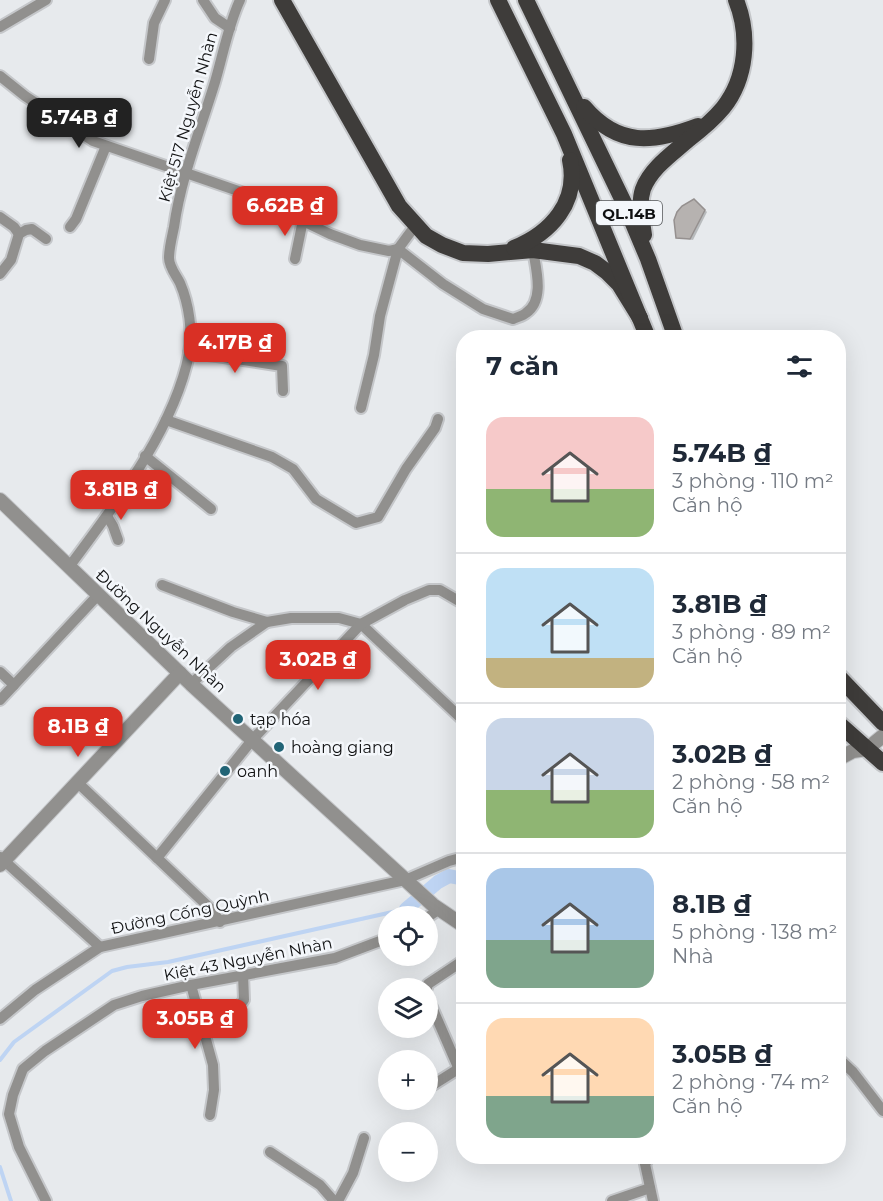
<!DOCTYPE html>
<html lang="vi">
<head>
<meta charset="utf-8">
<style>
	body { margin:0; font-family:Montserrat,sans-serif; background:#f6f6f7; color:#1f2937; height:100vh; display:flex; flex-direction:column; font-size:22px; white-space:nowrap }
	* { box-sizing:border-box; margin:0 }
	p { font-size:20px; color:#747a83 }
	.icon { flex:none; width:33px; height:33px; fill:none; stroke:currentColor; stroke-width:2; stroke-linecap:round; stroke-linejoin:round }
	.map { position:relative; flex:1; overflow:hidden }
	.panel { position:absolute; left:456px; top:330px; width:390px; height:834px; display:flex; flex-direction:column; background:#fff; border-radius:24px; box-shadow:0 6px 24px #0002 }
	.panel>* { flex:none }
	.tools { position:absolute; left:378px; top:906px; display:grid; gap:12px }
	.tools a { display:grid; place-items:center; width:60px; height:60px; border-radius:50%; background:#fff; box-shadow:0 6px 24px #0002; font-size:30px }
	.price { position:absolute; translate:-50% -51px; padding:0 14px; border-radius:12px; background:#d93025; color:#fff; font-size:20px; line-height:39px; filter:drop-shadow(0 2px 3px #0008) }
	.price::after { content:''; position:absolute; left:50%; top:36px; width:18px; height:14px; margin-left:-9px; background:inherit; clip-path:polygon(0 0,100% 0,50% 100%) }
	.price.on { background:#222; color:#fff }
	ul { padding:0; list-style:none }
	li { display:flex; align-items:center; gap:18px; height:150px; padding:0 30px }
	li+li { border-top:2px solid #e0e1e3 }
	li span { display:grid; place-items:center; flex:none; width:168px; height:120px; border-radius:18px; color:#555 }
	li>.icon { margin-inline-start:auto }
	span .icon { width:72px; height:72px; fill:#fffc; stroke-width:1 }
	li b { font-size:26px }
	h2 { display:flex; justify-content:space-between; align-items:center; height:72px; padding:0 30px; font-size:26px }
	.map>svg:first-child { display:block }
	.shadow { fill:#0003 }
	.lines { fill:none; stroke-linecap:round; stroke-linejoin:round }
	.stream { stroke:#bed4f3; stroke-width:4 }
	.canal { stroke:#bed4f3; stroke-width:14 }
	.building { fill:#b6b2b0; stroke:#95908f; stroke-width:1.5 }
	.minor-casing { stroke:#c5c7ca; stroke-width:14 }
	.tertiary-casing { stroke:#c5c7ca; stroke-width:16 }
	.trunk-casing { stroke:#c5c7ca; stroke-width:20 }
	.minor { stroke:#91908e; stroke-width:10 }
	.tertiary { stroke:#91908e; stroke-width:14 }
	.trunk { stroke:#3e3c3a; stroke-width:16 }
	.poi-dot { fill:#216476; stroke:#f4f7fb; stroke-width:2 }
	.labels { text-anchor:middle; dominant-baseline:central; stroke-width:5; stroke-linejoin:round; paint-order:stroke }
	.shield { fill:#f4f7fb; stroke:#545658; stroke-width:1.5 }
	.shield-label { font-size:15px; font-weight:bold; fill:#101112 }
	.street-label { font-size:16px; fill:#101112; stroke:#f4f7fb }
	.poi-label { font-size:16px; fill:#101112; stroke:#f4f7fb; text-anchor:start }
</style>
</head>
<body>
<div class="map">
<svg width="883" height="1201" viewBox="0 0 883 1201">
	<rect width="100%" height="100%" fill="#e7eaed"/>
	<path class="shadow" d="M697,202L707,212L693,240L681,238L678,237Z"/>
	<g class="lines">
		<g class="stream">
			<path d="M0,1060L14,1042L112,971L127,967L168,962L406,909"/>
			<path d="M0,1167L11,1201"/>
		</g>
		<path class="canal" d="M406,909L438,882L449,876L464,879"/>
	</g>
	<path class="building" d="M694,199L705,210L690,239L676,238L674,220L677,212L682,206Z"/>
	<g class="lines">
		<defs>
			<g id="minor">
				<path d="M203,0L215,18L230,28"/>
				<path d="M0,27L46,0"/>
				<path d="M149,59L154,23L165,0"/>
				<path d="M0,76L25,96L93,141L247,194L330,234L360,245L389,251L398,249"/>
				<path d="M0,217L14,227L19,234"/>
				<path d="M70,227L76,219L106,146"/>
				<path d="M398,249L443,284L483,309L513,319C517,317 523,316 526,313C545,300 536,269 533,250"/>
				<path d="M295,259L303,220"/>
				<path d="M0,274L11,260L19,234L26,230L32,229L46,239"/>
				<path d="M189,353L217,356L282,366L283,391"/>
				<path d="M361,408L374,355L380,316L398,249L415,226"/>
				<path d="M166,420L272,457L293,469L316,499L356,523L378,517L406,469L435,428L438,419"/>
				<path d="M145,456L211,509"/>
				<path d="M107,516L113,526L118,540"/>
				<path d="M69,567C114,506 174,430 189,354C193,332 189,304 180,283C176,275 169,267 169,258C169,248 172,237 174,227C181,177 200,131 215,82C223,55 228,26 240,0"/>
				<path d="M162,585L233,612L267,622L291,618H339L361,624L464,721"/>
				<path d="M0,672L14,685"/>
				<path d="M191,684L231,647L267,622"/>
				<path d="M0,700L98,595"/>
				<path d="M77,782L213,911L220,922"/>
				<path d="M0,857L100,947"/>
				<path d="M157,858L253,739L361,624L405,600L429,590H440L464,604"/>
				<path d="M428,917L438,910"/>
				<path d="M191,985L213,1065L214,1090L210,1115"/>
				<path d="M427,988L428,984L464,960"/>
				<path d="M428,998L458,1067L455,1071L428,1088"/>
				<path d="M0,1019L35,990L100,947L405,880L449,861L464,857"/>
				<path d="M204,1032L230,1016L244,1000L243,974"/>
				<path d="M838,1058L853,1072L883,1111"/>
				<path d="M270,1152L320,1185L334,1201"/>
				<path d="M650,1156L645,1164L653,1201"/>
				<path d="M46,1201L19,1147L9,1114L13,1095L23,1069L45,1051L114,1005L142,996L191,985L335,958L388,938"/>
				<path d="M338,1201L353,1173L364,1138"/>
				<path d="M612,1201L650,1188"/>
			</g>
			<g id="tertiary">
				<path d="M0,500L191,684L433,905L464,926"/>
				<path d="M838,759L853,751L867,749L883,736"/>
				<path d="M0,865L180,673"/>
			</g>
			<g id="trunk">
				<path d="M282,0L399,206L426,236L442,245L463,253L488,254L533,250L579,256L595,263L607,272L619,284L640,318"/>
				<path d="M498,0L564,134L648,338"/>
				<path d="M526,0L626,207L648,259L676,338"/>
				<path d="M584,107C618,147 653,143 698,126"/>
				<path d="M644,235C642,220 638,204 643,189C651,168 672,154 689,139C701,130 713,120 723,108C747,78 750,35 736,0"/>
				<path d="M514,248C551,233 579,202 570,160"/>
				<path d="M838,676L883,723"/>
				<path d="M838,723L883,763"/>
			</g>
		</defs>
		<use href="#minor" class="minor-casing"/>
		<use href="#tertiary" class="tertiary-casing"/>
		<use href="#trunk" class="trunk-casing"/>
		<use href="#minor" class="minor"/>
		<use href="#tertiary" class="tertiary"/>
		<use href="#trunk" class="trunk"/>
	</g>
	<g class="poi-dot">
		<circle cx="238" cy="719" r="6"/>
		<circle cx="279" cy="747" r="6"/>
		<circle cx="225" cy="771" r="6"/>
	</g>
	<g class="labels">
		<rect class="shield" x="596" y="201" width="66" height="24" rx="4.5"/>
		<g class="shield-label">
			<text x="629" y="213">QL.14B</text>
		</g>
		<g class="street-label">
			<text transform="translate(188 117) rotate(-74)">Kiệt 517 Nguyễn Nhàn</text>
			<text transform="translate(161 631) rotate(43)">Đường Nguyễn Nhàn</text>
			<text transform="translate(190 912) rotate(-12)">Đường Cống Quỳnh</text>
			<text transform="translate(248 959) rotate(-11)">Kiệt 43 Nguyễn Nhàn</text>
		</g>
		<g class="poi-label">
			<text x="250" y="719">tạp hóa</text>
			<text x="291" y="747">hoàng giang</text>
			<text x="237" y="771">oanh</text>
		</g>
	</g>
</svg>
<div class="tools">
<a><svg class="icon" aria-label="locate" viewBox="0 0 24 24"><circle cx="12" cy="12" r="6"/><path d="M12 2v4M12 18v4M2 12h4M18 12h4"/></svg></a>
<a><svg class="icon" aria-label="layers" viewBox="0 0 24 24"><path d="M12 4l9 5-9 5-9-5zM3 14l9 5 9-5"/></svg></a>
<a>+</a>
<a>−</a>
</div>
<b class="price on" style="left:79px;top:149px">5.74B ₫</b>
<b class="price" style="left:285px;top:237px">6.62B ₫</b>
<b class="price" style="left:235px;top:374px">4.17B ₫</b>
<b class="price" style="left:121px;top:521px">3.81B ₫</b>
<b class="price" style="left:318px;top:691px">3.02B ₫</b>
<b class="price" style="left:78px;top:758px">8.1B ₫</b>
<b class="price" style="left:195px;top:1050px">3.05B ₫</b>
<section class="panel">
<h2>7 căn<svg class="icon" aria-label="filters" viewBox="0 0 24 24"><path d="M4 7h16M4 17h16"/><circle cx="9" cy="7" r="2"/><circle cx="15" cy="17" r="2"/></svg></h2>
<ul>
<li><span style="background:linear-gradient(#f6c9c9 60%,#8fb573 0)"><svg class="icon" aria-label="home" viewBox="0 0 24 24"><path d="M3 11l9-7 9 7M6 9v11h12V9"/></svg></span><div><b>5.74B ₫</b><p>3 phòng · 110 m²</p><p>Căn hộ</p></div></li>
<li><span style="background:linear-gradient(#bfe0f5 75%,#c2b280 0)"><svg class="icon" aria-label="home" viewBox="0 0 24 24"><path d="M3 11l9-7 9 7M6 9v11h12V9"/></svg></span><div><b>3.81B ₫</b><p>3 phòng · 89 m²</p><p>Căn hộ</p></div></li>
<li><span style="background:linear-gradient(#c9d6e8 60%,#8fb573 0)"><svg class="icon" aria-label="home" viewBox="0 0 24 24"><path d="M3 11l9-7 9 7M6 9v11h12V9"/></svg></span><div><b>3.02B ₫</b><p>2 phòng · 58 m²</p><p>Căn hộ</p></div></li>
<li><span style="background:linear-gradient(#a9c7e8 60%,#7fa58c 0)"><svg class="icon" aria-label="home" viewBox="0 0 24 24"><path d="M3 11l9-7 9 7M6 9v11h12V9"/></svg></span><div><b>8.1B ₫</b><p>5 phòng · 138 m²</p><p>Nhà</p></div></li>
<li><span style="background:linear-gradient(#ffd9b3 65%,#7fa58c 0)"><svg class="icon" aria-label="home" viewBox="0 0 24 24"><path d="M3 11l9-7 9 7M6 9v11h12V9"/></svg></span><div><b>3.05B ₫</b><p>2 phòng · 74 m²</p><p>Căn hộ</p></div></li>
</ul>
</section>
</div>
</body>
</html>
